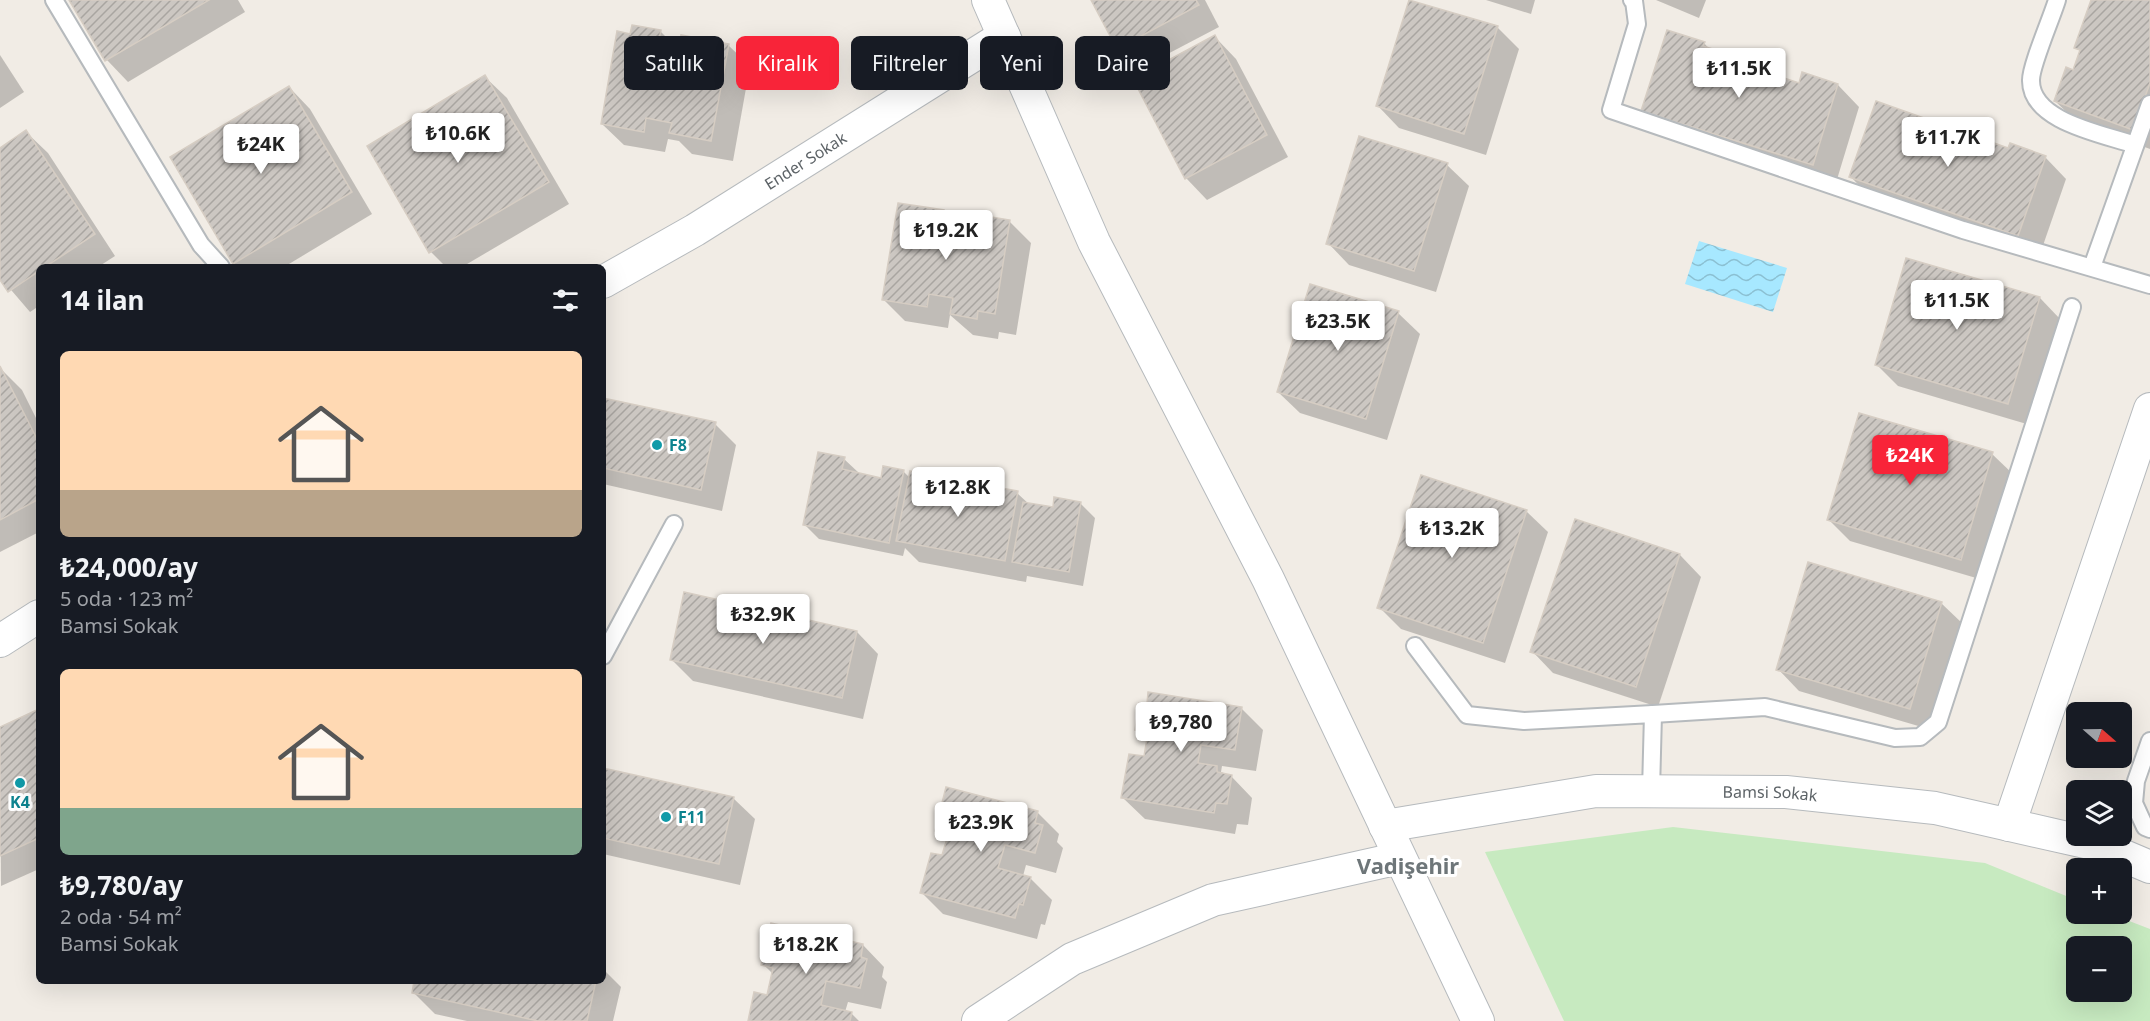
<!DOCTYPE html>
<html lang="tr">
<head>
<meta charset="utf-8">
<style>
	body { margin:0; font-family:"Noto Sans",sans-serif; background:#242831; color:#f1f3f6; height:100vh; display:flex; flex-direction:column; font-size:22px; white-space:nowrap }
	* { box-sizing:border-box; margin:0 }
	p { font-size:20px; color:#9ea1a6 }
	.icon { flex:none; width:33px; height:33px; fill:none; stroke:currentColor; stroke-width:2; stroke-linecap:round; stroke-linejoin:round }
	.map { position:relative; flex:1; overflow:hidden }
	.side { position:absolute; left:36px; top:264px; width:570px; height:720px; display:flex; flex-direction:column; background:#171b24; border-radius:9px; box-shadow:0 6px 24px #0002 }
	.side>* { flex:none }
	.banner { position:absolute; left:624px; top:36px; width:570px; height:54px; display:flex; gap:12px }
	.needle { width:39px; rotate:110deg }
	.controls { position:absolute; left:2066px; top:702px; display:grid; gap:12px }
	.controls a { display:grid; place-items:center; width:66px; height:66px; border-radius:9px; background:#171b24; box-shadow:0 6px 24px #0002; font-size:30px }
	.price { position:absolute; translate:-50% -51px; padding:0 14px; border-radius:6px; background:#fff; color:#222; font-size:20px; line-height:39px; filter:drop-shadow(0 2px 3px #0008) }
	.price::after { content:''; position:absolute; left:50%; top:36px; width:18px; height:14px; margin-left:-9px; background:inherit; clip-path:polygon(0 0,100% 0,50% 100%) }
	.price.selected { background:#f82439; color:#fff }
	ul { padding:0; list-style:none }
	li { display:grid; align-content:center; gap:12px; height:318px; padding:0 24px }
	li span { display:grid; place-items:center; height:186px; border-radius:9px; color:#555 }
	li>.icon { margin-inline-start:auto }
	span .icon { width:108px; height:108px; fill:#fffc; stroke-width:1 }
	li b { font-size:26px }
	h2 { display:flex; justify-content:space-between; align-items:center; height:72px; padding:0 24px; font-size:26px }
	.pill { padding:0 21px; border-radius:9px; background:#171b24; box-shadow:0 6px 24px #0002; font-size:21px; line-height:54px }
	.pill.selected { background:#f82439; color:#fff }
	.map>svg:first-child { display:block }
	.garden { fill:#c7eac0; fill-rule:evenodd }
	.water { fill:url(#water-waves) }
	.shadow { fill:#0003 }
	.building { fill:url(#building-hatch); stroke:#d6cdc3; stroke-width:1.5 }
	.lines { fill:none; stroke-linecap:round; stroke-linejoin:round }
	.lane-casing { stroke:#b6babd; stroke-width:20 }
	.street-casing { stroke:#b6babd; stroke-width:34 }
	.lane { stroke:#fff; stroke-width:16 }
	.street { stroke:#fff; stroke-width:32 }
	.culture-dot { fill:#0f9aa8; stroke:#fff; stroke-width:2 }
	.labels { text-anchor:middle; dominant-baseline:central; stroke-width:6; stroke-linejoin:round; paint-order:stroke }
	.street-label { font-size:16px; fill:#5d6367; stroke:#fff }
	.culture-label { font-size:16px; font-weight:bold; fill:#0d838f; stroke:#fff; text-anchor:start }
	.district-label { font-size:22px; font-weight:bold; fill:#6e7679; stroke:#fff }
</style>
</head>
<body>
<div class="map">
<svg width="2150" height="1021" viewBox="0 0 2150 1021">
	<defs>
		<pattern id="water-waves" width="16" height="10" patternUnits="userSpaceOnUse" patternTransform="scale(1.5)"><rect width="16" height="10" fill="#a7e8ff"/><path d="M0 5q4-4 8 0t8 0" fill="none" stroke="#8bc0d2"/></pattern>
		<pattern id="building-hatch" width="6" height="6" patternUnits="userSpaceOnUse" patternTransform="scale(1.5)"><rect width="6" height="6" fill="#ccc7c2"/><path d="M-1 1l2-2M0 6l6-6M5 7l2-2" fill="none" stroke="#a9a5a1"/></pattern>
	</defs>
	<rect width="100%" height="100%" fill="#f1ece5"/>
	<path class="garden" d="M1673,827L1985,863L2076,900V914H2111L2150,929V1021H1564L1485,852ZM2076,946H2121V992H2076Z"/>
	<path class="water" d="M1699,241L1787,268L1773,312L1685,284Z"/>
	<g class="shadow">
		<path d="M71,0H238L245,12L128,82L107,60Z"/>
		<path d="M1093,0H1205L1219,27L1139,69L1118,48Z"/>
		<path d="M1486,0H1535L1531,14Z"/>
		<path d="M1656,0H1706L1699,18Z"/>
		<path d="M2093,0H2150V149L2077,122L2055,101L2074,71L2081,52L2076,47Z"/>
		<path d="M1497,27L1519,49L1486,155L1399,128L1378,106Z"/>
		<path d="M660,31L680,51L728,45L750,66L733,161L692,154L679,141L668,139L665,152L624,145L602,124L632,35Z"/>
		<path d="M1215,37L1236,59L1288,157L1207,200L1186,178Z"/>
		<path d="M1704,43L1711,51L1773,70L1782,79L1800,85H1838L1859,107L1835,186L1664,133L1643,111Z"/>
		<path d="M0,55L24,92L0,108Z"/>
		<path d="M485,77L507,98L569,204L462,267H446L431,252Z"/>
		<path d="M289,87L310,109L372,214L284,267H238L234,263Z"/>
		<path d="M26,132L48,153L115,256L98,267H39V306L30,312L0,277V149Z"/>
		<path d="M2009,150L2045,157L2066,179L2039,257L1872,199L1851,177Z"/>
		<path d="M1447,165L1469,186L1436,292L1349,265L1328,243Z"/>
		<path d="M943,212L961,230L1009,221L1031,243L1016,335L999,332L998,339L973,335L950,315L948,328L905,321L884,300Z"/>
		<path d="M2040,298L2061,320L2030,425L1898,386L1876,364Z"/>
		<path d="M1398,313L1420,334L1387,440L1300,413L1278,392Z"/>
		<path d="M0,368L22,390L39,424V532L0,552Z"/>
		<path d="M603,399L715,424L736,445L722,511L603,484Z"/>
		<path d="M1992,454L2014,475L1983,580L1850,541L1829,520Z"/>
		<path d="M844,459L859,473L882,479L903,471L910,478L930,476L943,489L967,494L1017,493L1030,505L1054,509L1080,503L1095,518L1083,586L1027,576L1026,582L919,562L905,548L903,556L819,539L805,525Z"/>
		<path d="M1526,511L1548,532L1505,663L1401,629L1379,607Z"/>
		<path d="M1575,521L1680,555L1701,577L1658,707L1553,673L1532,651Z"/>
		<path d="M1941,603L1963,624L1932,730L1799,691L1778,669Z"/>
		<path d="M857,632L878,654L863,719L693,681L671,659Z"/>
		<path d="M1242,709L1263,730L1256,771L1222,766L1221,772L1231,776L1252,798L1248,825L1237,824L1235,834L1145,819L1123,798L1145,758L1148,741L1136,729Z"/>
		<path d="M39,711V869L1,886L0,728Z"/>
		<path d="M603,769L733,798L755,819L740,885L603,854Z"/>
		<path d="M1038,813L1059,834L1057,842L1063,848L1056,873L1026,865L1023,876L1030,878L1052,900L1045,925L1041,924L1037,939L943,914L922,893L944,857L948,842L936,831Z"/>
		<path d="M863,945L884,967L882,977L887,982L881,1009L848,1002L845,1012L851,1013L859,1021H749L768,996L773,974L763,964Z"/>
		<path d="M603,969L621,987L613,1021H467L435,1014L413,992L416,981H603Z"/>
	</g>
	<g class="building">
		<path d="M69,0H209L105,61Z"/>
		<path d="M1091,0H1196L1199,5L1117,49Z"/>
		<path d="M1409,0L1498,26L1464,134L1376,106Z"/>
		<path d="M2091,0H2150V83L2133,130L2054,101L2066,67L2073,70L2080,50L2074,48Z"/>
		<path d="M632,25L661,30L654,64L675,68L681,35L729,44L711,141L669,133L672,123L646,118L644,132L601,124L617,31L630,34Z"/>
		<path d="M1667,30L1705,42L1703,46L1773,68L1772,74L1799,83L1802,72L1838,84L1813,165L1641,111Z"/>
		<path d="M1215,35L1267,135L1185,179L1133,79Z"/>
		<path d="M485,75L549,182L429,253L367,146Z"/>
		<path d="M289,86L352,192L233,264L170,157Z"/>
		<path d="M1876,101L2008,148L2010,143L2046,156L2018,236L1849,177Z"/>
		<path d="M26,130L95,234L45,267H39V271L8,292L0,280V148Z"/>
		<path d="M1359,136L1448,163L1414,271L1326,244Z"/>
		<path d="M898,203L944,210L939,239L957,242L962,212L1010,220L995,314L978,311L977,319L950,314L953,298L929,294L927,307L882,300Z"/>
		<path d="M1906,258L2040,297L2008,404L1875,365Z"/>
		<path d="M1310,284L1399,311L1366,419L1277,392Z"/>
		<path d="M0,366L39,443V499L0,520Z"/>
		<path d="M603,398L716,422L701,490L603,468Z"/>
		<path d="M1859,413L1993,452L1961,560L1827,520Z"/>
		<path d="M818,452L845,457L842,469L881,478L883,466L904,470L889,543L803,525Z"/>
		<path d="M910,471L931,475L928,485L966,492L968,482L1018,491L1005,561L896,541Z"/>
		<path d="M1421,475L1527,510L1483,643L1377,608Z"/>
		<path d="M1054,497L1081,502L1069,572L1012,562L1023,502L1053,507Z"/>
		<path d="M1575,519L1680,554L1636,687L1530,652Z"/>
		<path d="M1808,562L1942,602L1910,709L1776,670Z"/>
		<path d="M684,592L857,631L842,698L670,660Z"/>
		<path d="M1148,692L1242,707L1235,750L1201,745L1198,763L1217,766V772L1232,775L1227,804L1216,803L1214,813L1121,798L1129,754L1144,756L1148,732L1135,730L1139,703L1147,704Z"/>
		<path d="M39,709V838L0,856V727Z"/>
		<path d="M603,768L734,797L719,864L603,838Z"/>
		<path d="M946,787L1038,811L1035,823L1043,825L1035,853L1005,845L998,868L1031,877L1023,905L1019,904L1015,918L920,893L931,853L942,855L948,835L935,831Z"/>
		<path d="M771,923L863,944L861,957L867,959L860,988L826,981L821,1005L852,1012L850,1021H748L754,992L767,995L773,968L761,965Z"/>
		<path d="M414,981H596L587,1021H538L412,993Z"/>
	</g>
	<g class="lines">
		<defs>
			<g id="lane">
				<path d="M54,0L201,245L221,267"/>
				<path d="M1632,0L1634,1L1637,24L1611,110L1963,230L2150,285"/>
				<path d="M2057,0C2052,17 2031,65 2031,80C2030,122 2104,134 2135,145"/>
				<path d="M2092,267L2150,104"/>
				<path d="M1415,646L1467,715L1524,721L1653,714L1651,791"/>
				<path d="M603,656L674,524"/>
				<path d="M1653,714L1765,707L1895,738L1920,737L1938,722L2072,307"/>
				<path d="M2150,741L2136,781L2134,803L2145,827L2150,829"/>
			</g>
			<g id="street">
				<path d="M988,0L1094,242L1268,579L1478,1021"/>
				<path id="s1" d="M603,282L695,230L1004,36"/>
				<path d="M0,641L39,616"/>
				<path d="M2009,825L2150,409"/>
				<path id="s2" d="M1385,826L1596,791L1786,792L1935,808L2098,845L2150,867"/>
				<path d="M978,1021L1072,959L1213,900L1400,858"/>
			</g>
		</defs>
		<use href="#lane" class="lane-casing"/>
		<use href="#street" class="street-casing"/>
		<use href="#lane" class="lane"/>
		<use href="#street" class="street"/>
	</g>
	<g class="culture-dot">
		<circle cx="657" cy="445" r="6"/>
		<circle cx="20" cy="783" r="6"/>
		<circle cx="666" cy="817" r="6"/>
	</g>
	<g class="labels">
		<g class="street-label">
			<text stroke="none"><textPath href="#s1" startOffset="236">Ender Sokak</textPath></text>
			<text stroke="none"><textPath href="#s2" startOffset="388">Bamsi Sokak</textPath></text>
		</g>
		<g class="culture-label">
			<text x="669" y="445">F8</text>
			<text x="20" y="802" text-anchor="middle">K4</text>
			<text x="678" y="817">F11</text>
		</g>
		<g class="district-label">
			<text x="1408" y="865">Vadişehir</text>
		</g>
	</g>
</svg>
<div class="controls">
<a><svg class="needle" viewBox="-14 -14 28 28"><path d="M0-13l5 13h-10z" fill="#e53935"/><path d="M0 13l5-13h-10z" fill="#9ea1a6"/></svg></a>
<a><svg class="icon" aria-label="layers" viewBox="0 0 24 24"><path d="M12 4l9 5-9 5-9-5zM3 14l9 5 9-5"/></svg></a>
<a>+</a>
<a>−</a>
</div>
<b class="price" style="left:1739px;top:99px">₺11.5K</b>
<b class="price" style="left:458px;top:164px">₺10.6K</b>
<b class="price" style="left:1948px;top:168px">₺11.7K</b>
<b class="price" style="left:261px;top:175px">₺24K</b>
<b class="price" style="left:946px;top:261px">₺19.2K</b>
<b class="price" style="left:1957px;top:331px">₺11.5K</b>
<b class="price" style="left:1338px;top:352px">₺23.5K</b>
<b class="price selected" style="left:1910px;top:486px">₺24K</b>
<b class="price" style="left:958px;top:518px">₺12.8K</b>
<b class="price" style="left:1452px;top:559px">₺13.2K</b>
<b class="price" style="left:763px;top:645px">₺32.9K</b>
<b class="price" style="left:1181px;top:753px">₺9,780</b>
<b class="price" style="left:981px;top:853px">₺23.9K</b>
<b class="price" style="left:806px;top:975px">₺18.2K</b>
<div class="banner">
<a class="pill">Satılık</a>
<a class="pill selected">Kiralık</a>
<a class="pill">Filtreler</a>
<a class="pill">Yeni</a>
<a class="pill">Daire</a>
</div>
<section class="side">
<h2>14 ilan<svg class="icon" aria-label="filters" viewBox="0 0 24 24"><path d="M4 7h16M4 17h16"/><circle cx="9" cy="7" r="2"/><circle cx="15" cy="17" r="2"/></svg></h2>
<ul>
<li><span style="background:linear-gradient(#ffd9b3 75%,#b9a48a 0)"><svg class="icon" aria-label="home" viewBox="0 0 24 24"><path d="M3 11l9-7 9 7M6 9v11h12V9"/></svg></span><div><b>₺24,000/ay</b><p>5 oda · 123 m²</p><p>Bamsi Sokak</p></div></li>
<li><span style="background:linear-gradient(#ffd9b3 75%,#7fa58c 0)"><svg class="icon" aria-label="home" viewBox="0 0 24 24"><path d="M3 11l9-7 9 7M6 9v11h12V9"/></svg></span><div><b>₺9,780/ay</b><p>2 oda · 54 m²</p><p>Bamsi Sokak</p></div></li>
</ul>
</section>
</div>
</body>
</html>
